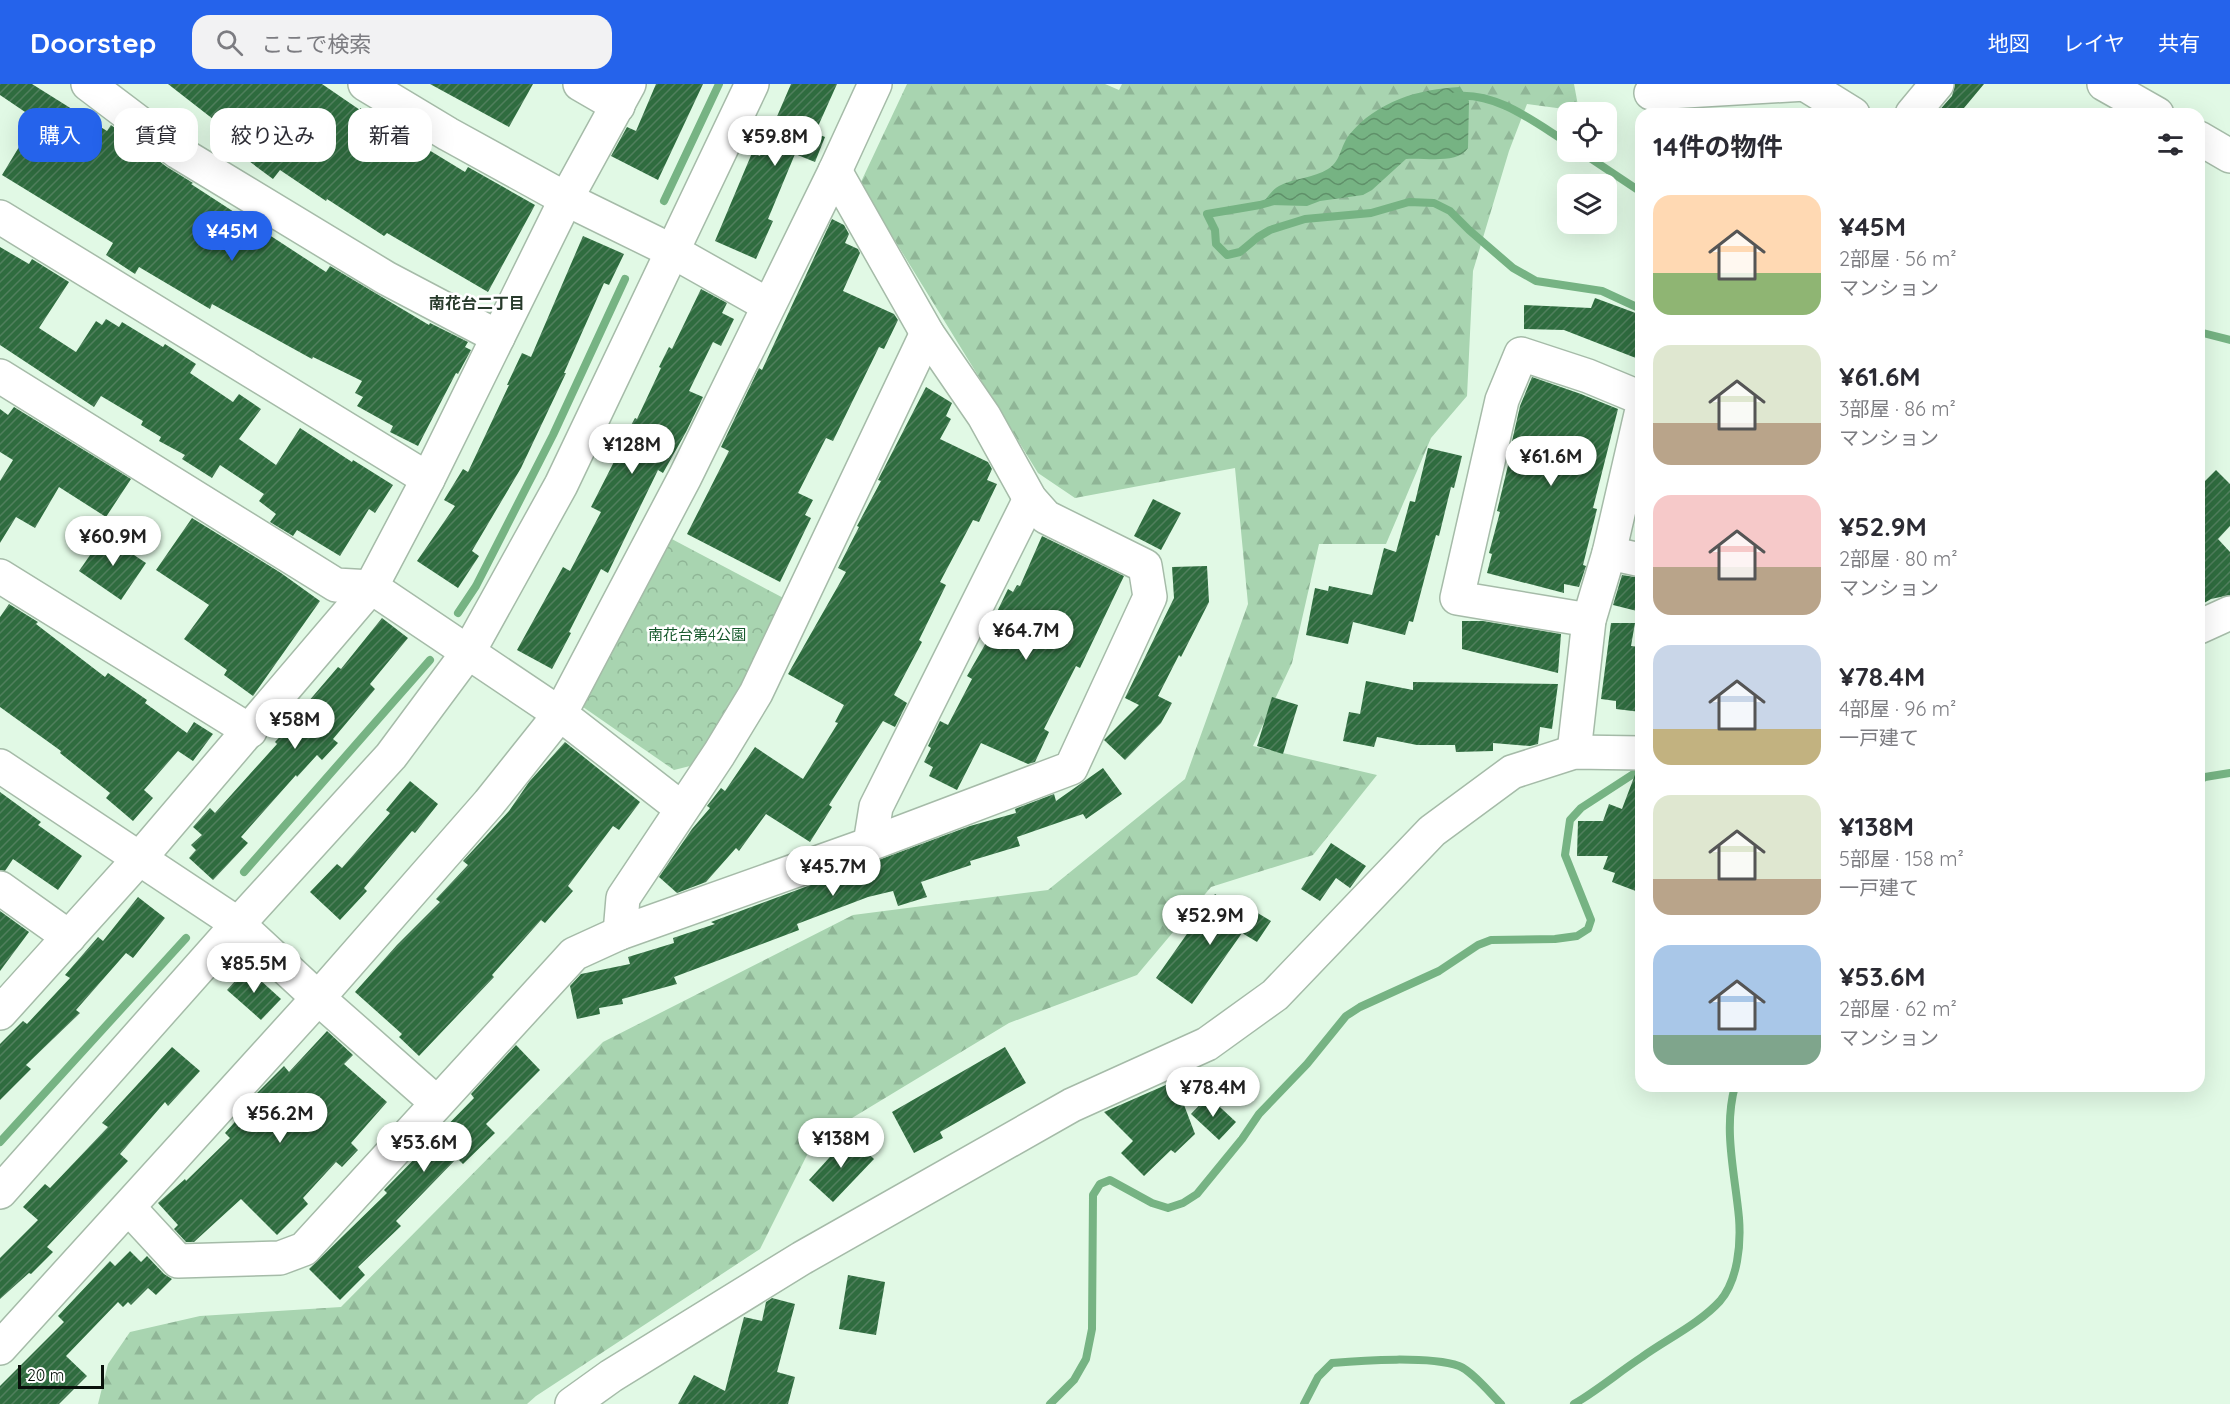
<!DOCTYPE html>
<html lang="ja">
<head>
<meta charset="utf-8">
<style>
	body { margin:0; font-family:Quicksand,"Noto Sans JP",sans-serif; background:#f2f2f3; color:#2b2b33; height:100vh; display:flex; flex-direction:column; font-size:22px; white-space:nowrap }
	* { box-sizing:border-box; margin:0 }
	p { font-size:20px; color:#7c7c81 }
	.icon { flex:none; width:33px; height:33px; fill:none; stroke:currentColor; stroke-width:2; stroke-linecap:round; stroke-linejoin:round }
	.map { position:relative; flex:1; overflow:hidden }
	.drawer { position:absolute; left:1635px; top:24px; width:570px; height:984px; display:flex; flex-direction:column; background:#fff; border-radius:18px; box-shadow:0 6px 24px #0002 }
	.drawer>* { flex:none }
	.guide { position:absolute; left:18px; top:24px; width:570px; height:54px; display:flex; gap:12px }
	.tools { position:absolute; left:1557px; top:18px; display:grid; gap:12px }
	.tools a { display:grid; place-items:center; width:60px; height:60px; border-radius:12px; background:#fff; box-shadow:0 6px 24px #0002; font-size:30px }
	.scale { position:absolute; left:18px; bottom:15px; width:86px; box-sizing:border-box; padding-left:6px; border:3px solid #09110b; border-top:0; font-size:16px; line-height:21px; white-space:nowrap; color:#09110b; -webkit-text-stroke:4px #fff; paint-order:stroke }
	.price { position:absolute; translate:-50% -51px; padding:0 14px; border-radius:21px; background:#fff; color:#222; font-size:20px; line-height:39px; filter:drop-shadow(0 2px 3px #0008) }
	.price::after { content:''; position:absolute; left:50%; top:36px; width:18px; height:14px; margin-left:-9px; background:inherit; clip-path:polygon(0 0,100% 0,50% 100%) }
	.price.selected { background:#2563eb; color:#fff }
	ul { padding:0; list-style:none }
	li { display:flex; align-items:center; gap:18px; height:150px; padding:0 18px }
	li span { display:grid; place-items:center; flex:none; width:168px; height:120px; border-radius:18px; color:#555 }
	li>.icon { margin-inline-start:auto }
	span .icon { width:72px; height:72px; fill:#fffc; stroke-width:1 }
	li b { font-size:26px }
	h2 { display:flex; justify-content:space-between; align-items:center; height:72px; padding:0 18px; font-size:26px }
	.tag { padding:0 21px; border-radius:18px; background:#fff; box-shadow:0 6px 24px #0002; font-size:21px; line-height:54px }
	.tag.selected { background:#2563eb; color:#fff }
	header { display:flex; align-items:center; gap:36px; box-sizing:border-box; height:84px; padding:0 30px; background:#2563eb; color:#fff }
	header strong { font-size:28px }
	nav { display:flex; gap:33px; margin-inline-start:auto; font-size:21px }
	.search { width:420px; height:54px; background:#f2f2f3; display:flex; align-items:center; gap:15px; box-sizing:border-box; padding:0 21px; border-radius:18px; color:#7c7c81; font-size:22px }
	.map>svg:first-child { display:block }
	.forest { fill:url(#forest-firs) }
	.park { fill:url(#park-crowns) }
	.water { fill:url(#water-waves) }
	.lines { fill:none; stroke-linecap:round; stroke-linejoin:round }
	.stream { stroke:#76b383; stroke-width:8 }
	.building { fill:url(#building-hatch) }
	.minor-casing { stroke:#a5bba8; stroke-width:36 }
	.minor { stroke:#fff; stroke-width:33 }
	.labels { text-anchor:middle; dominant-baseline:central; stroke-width:5; stroke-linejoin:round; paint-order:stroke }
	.park-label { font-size:15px; fill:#16592c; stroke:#fff }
	.neighbourhood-label { font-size:16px; font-weight:bold; fill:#273a2b; stroke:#fff }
</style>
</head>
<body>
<header>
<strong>Doorstep</strong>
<div class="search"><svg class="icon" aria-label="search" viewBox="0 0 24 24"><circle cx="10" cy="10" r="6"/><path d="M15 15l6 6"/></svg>ここで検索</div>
<nav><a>地図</a><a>レイヤ</a><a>共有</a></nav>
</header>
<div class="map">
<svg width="2230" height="1320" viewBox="0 0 2230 1320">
	<defs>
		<pattern id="forest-firs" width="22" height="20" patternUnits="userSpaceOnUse" patternTransform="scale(1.5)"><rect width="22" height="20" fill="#a8d4b0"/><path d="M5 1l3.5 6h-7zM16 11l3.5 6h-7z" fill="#8fb596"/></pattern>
		<pattern id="park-crowns" width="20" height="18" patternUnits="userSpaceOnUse" patternTransform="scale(1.5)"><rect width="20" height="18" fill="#a8d4b0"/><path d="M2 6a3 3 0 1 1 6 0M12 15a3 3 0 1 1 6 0" fill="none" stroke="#8fb596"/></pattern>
		<pattern id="water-waves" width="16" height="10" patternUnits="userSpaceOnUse" patternTransform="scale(1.5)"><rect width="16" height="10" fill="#76b383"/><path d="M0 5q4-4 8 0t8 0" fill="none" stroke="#5f9069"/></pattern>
		<pattern id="building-hatch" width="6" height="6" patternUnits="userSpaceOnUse" patternTransform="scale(1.5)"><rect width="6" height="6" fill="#2f6c3f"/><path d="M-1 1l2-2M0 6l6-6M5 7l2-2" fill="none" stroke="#507f5d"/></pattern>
	</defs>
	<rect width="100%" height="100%" fill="#e1f9e5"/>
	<path class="forest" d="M907,0H1105L1119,6L1122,0H1574L1579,27L1527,20L1509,67L1473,187L1467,312L1431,354L1386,460H1319L1292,579L1253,662L1377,691L1313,771L1211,803L1137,891L1009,939L814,1057L760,1165L536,1312L527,1320H98L108,1280L130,1248L200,1232L341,1223L603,958L853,831L1048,806L1185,695L1248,520L1235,384L1075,414L1038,389L860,100Z"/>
	<path class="park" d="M668,453L791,518L746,606L694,681L674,686L583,623L578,609Z"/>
	<path class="water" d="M1460,3L1469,17L1468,64C1457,81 1423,73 1406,75L1372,106L1363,111L1320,117L1307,122L1265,121L1263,118C1268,113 1273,105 1279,102C1294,94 1314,94 1328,85C1341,77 1340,63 1349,51C1377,17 1419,5 1460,3Z"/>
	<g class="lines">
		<g class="stream">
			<path d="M1456,12C1497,8 1534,38 1568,59"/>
			<path d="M1581,68L1641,108"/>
			<path d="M664,117L719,0"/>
			<path d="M1274,117L1260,121L1207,130L1215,146L1216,160L1227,171L1240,168L1258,153L1270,146L1305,135L1371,129L1409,118L1434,119L1450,127L1469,146L1513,184L1536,197L1602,207L1641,225"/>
			<path d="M2199,248L2230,256"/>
			<path d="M458,529L476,502L553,351L625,195"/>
			<path d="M2199,697L2205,693L2230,689"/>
			<path d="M244,788L430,576"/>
			<path d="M0,1058L186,854"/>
			<path d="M1050,1320L1074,1296L1086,1275L1092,1245L1093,1111L1100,1100L1110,1096L1152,1119L1168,1124L1183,1119L1197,1110L1242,1055L1259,1030L1307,980L1346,932L1360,923L1439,887L1478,861L1491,856L1555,855L1577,852L1588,845L1591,836L1565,771L1570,736L1581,724L1641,685"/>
			<path d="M1304,1320L1318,1293L1332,1279C1364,1276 1430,1272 1459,1282C1472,1287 1491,1310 1501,1320"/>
			<path d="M1574,1320C1598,1306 1619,1288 1642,1273C1667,1255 1699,1240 1720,1217C1738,1196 1741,1160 1739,1134C1735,1090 1723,1045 1735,1002"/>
		</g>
	</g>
	<g class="building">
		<path d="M0,0H32L107,47L111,41L167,83L193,99L191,100L326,188L330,182L429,241L430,239L468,258L465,263L471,266L458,290L456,289L418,362L390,348L393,342L357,322L363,313L355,309L362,297L313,273L312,275L212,220L210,225L139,183L135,190L106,171L113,159L2,91L33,40L28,37L31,32L0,11Z"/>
		<path d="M168,0H322L360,26V24L465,88L468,83L535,121L488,208L387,149L384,152L327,115L326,117L280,86L273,95L238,69L245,60Z"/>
		<path d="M430,0H533L509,43Z"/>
		<path d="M656,0H703L658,96L611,72L627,43L636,47Z"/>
		<path d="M791,0H837L815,49L825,53L815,78L795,70L768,135L773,137L756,175L715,157L752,69L760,72Z"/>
		<path d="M1955,0H1984L1959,30H1936L1952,12Z"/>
		<path d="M832,135L844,141L849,150L845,159L858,165L860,169L843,207L894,230L898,236L884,265L879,263L833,357L826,354L798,409L813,416L805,431L811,434L780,498L687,450L729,367L721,363L759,284L762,286Z"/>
		<path d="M583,152L624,170L609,201L604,199L564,289H566L521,384L472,467L479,472L458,504L417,477L455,422L444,416L463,385L468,388L509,301H507L522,269L531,273Z"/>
		<path d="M0,163L29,180L32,175L69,198L39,244L76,268L96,237L102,241L106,235L119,243L122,238L163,263L165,260L196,280L190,289L233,318L239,310L261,325L239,355L276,381L300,344L352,378L353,376L393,401L375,429L369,425L340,472L297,446L293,452L270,438L276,430L259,417L264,410L220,381L212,394L182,375L185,371L159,357L161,353L141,341L143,337L101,312L94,323L0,261Z"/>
		<path d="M701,205L727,219L722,229L734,235L721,262L713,258L689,307L703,313L686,348L663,389L658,386L608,489L601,485L569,548L571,549L552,585L517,566L563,483L570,487L601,428L591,423L620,366L618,365L635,334L637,335L661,284L659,283L669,263L672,265Z"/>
		<path d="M1595,214L1641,231V276L1564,246L1524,245V221L1591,224Z"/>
		<path d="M1532,293L1581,310L1618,325L1593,424L1597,425L1583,481L1586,482L1579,503L1564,500V509L1487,489L1492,470L1489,469L1500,428L1497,427L1511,369L1510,366L1520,322Z"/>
		<path d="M926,303L952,319L946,332L951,335L940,355L988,378L992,385L987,396L997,400L979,438L973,436L940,498L946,501L919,556L922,558L894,611L907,619L895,643L883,637L829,721L832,723L810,758L766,730L739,767L736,764L706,798L677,809L659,793L692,745L710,724L707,722L721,704L725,707L755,663L803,695L838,639L835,638L844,621L788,590L846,488L838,484L859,443L857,442L881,397L878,396Z"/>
		<path d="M14,323L131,395L106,433L59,403L35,444L16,433L0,459V397L13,376L0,368V325L8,331Z"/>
		<path d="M1428,364L1462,372L1454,404L1451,403L1439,452L1436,451L1413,538L1409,537L1405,551L1353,538L1348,560L1306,551L1315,504L1328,507L1329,502L1372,511L1384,464L1396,468L1410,417L1415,418Z"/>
		<path d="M2216,386L2230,400V442L2218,455L2230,468V511L2211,515L2199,522V403Z"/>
		<path d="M1153,415L1181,429L1161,466L1134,452Z"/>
		<path d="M192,434L281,489L320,517L253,612L224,591L227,586L184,555L209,521L156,486Z"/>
		<path d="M104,451L146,479L121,516L79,487Z"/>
		<path d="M1042,452L1124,492L1080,584L1076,582L1044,645L1049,648L1035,678L1028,680L981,659L957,706L929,692L933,683L924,678L931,664L928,662L940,637L948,641L972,595L967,592L998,538L993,536L1008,505L1013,508L1017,501L1020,502Z"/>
		<path d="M1207,482L1209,518L1181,573L1179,571L1158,612L1172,619L1161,639L1125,676L1104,656L1139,621L1125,614L1174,514L1172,483Z"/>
		<path d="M1622,491L1641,494L1637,527L1613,521Z"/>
		<path d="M9,520L38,538L36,540L105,593L108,589L147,616L145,619L187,649L194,638L213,650L193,677L178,667L144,706L153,714L133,737L106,714L110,709L60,669L61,667L0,623V533Z"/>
		<path d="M382,534L408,554L370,600L375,605L333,655L338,659L322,676L317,671L297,693L296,691L241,753L248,759L213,796L189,774L196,766L191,761L202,751L193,743L210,724L215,729L277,660L275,658L304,627L302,625L338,583L341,585Z"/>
		<path d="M1462,537H1483L1561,550L1558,589L1462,565Z"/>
		<path d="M1611,539H1635L1631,562L1641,563V628L1616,625V617L1601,615Z"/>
		<path d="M1366,597L1413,606V598L1558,600L1552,645L1540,643L1538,660L1530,662L1493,659V667L1456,668L1455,661H1417L1377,653L1374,663L1343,657L1349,628L1360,630Z"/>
		<path d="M1272,613L1298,621L1283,670L1257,662Z"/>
		<path d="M565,658L640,718L619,746L613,742L568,802L573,807L545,839L541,836L492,891L494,893L419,972L399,953L402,950L355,908L397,861L440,818L436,815L468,781L463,777L509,727L529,698Z"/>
		<path d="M1103,684L1122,710L1086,735L1083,730L1017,753L1020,762L970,777L971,781L921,798L927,813L898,822L893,807L868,813L797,840L799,846L674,893L677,900L622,915L623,920L599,924L600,930L577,935L570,902L581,890L630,880L628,873L674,859L673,854L715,840L711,838L970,742L1016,729L1015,725L1054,710L1056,717Z"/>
		<path d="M1636,688H1641V809L1612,798L1615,789L1603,785L1608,772H1577L1578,737H1603L1609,720L1622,725Z"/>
		<path d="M410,697L438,720L415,749L412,747L364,804L367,807L340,836L310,808L337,780L342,784L390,729L386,726Z"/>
		<path d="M0,708L41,738L38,741L82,772L58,806L13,775L5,787L0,786Z"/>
		<path d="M1331,759L1366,782L1350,804L1336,794L1320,817L1301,805Z"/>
		<path d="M1215,810L1232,822L1236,816L1271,837L1257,858L1242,849L1192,920L1156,894Z"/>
		<path d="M138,813L165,834L133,874L126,869L76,926L80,929L26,981L31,985L0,1016V960L23,937L27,940L70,894L65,891L98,853L103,857Z"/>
		<path d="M0,827L29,848L0,887Z"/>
		<path d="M247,884L281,915L261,936L227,906Z"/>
		<path d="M327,947L353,971L344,980L387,1018L351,1059L358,1066L342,1083L336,1078L303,1114L308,1120L277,1151L241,1115L194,1158H186L174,1145L178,1141L158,1119L185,1095L186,1097L230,1054L225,1049L250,1021L248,1019L254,1012L284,982L289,988Z"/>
		<path d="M516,961L540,986L486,1040L495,1049L463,1080L457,1074L396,1137L401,1142L358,1183L365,1191L340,1216L309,1185L387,1109L384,1106L474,1014L471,1010Z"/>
		<path d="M172,963L200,987L168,1022L165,1018L120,1070L128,1077L47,1163L53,1168L31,1190L29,1189L0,1215V1174L38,1136L23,1123L45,1100L50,1104L108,1043L102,1039Z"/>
		<path d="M1005,963L1026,999L940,1048L943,1054L914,1069L892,1028Z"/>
		<path d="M1175,997L1195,1050L1175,1069L1171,1066L1144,1092L1121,1069L1133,1057L1104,1028Z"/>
		<path d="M1208,1012L1236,1038L1219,1056L1191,1030Z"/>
		<path d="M849,1052L874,1075L833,1118L809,1096Z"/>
		<path d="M130,1167L141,1178L147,1172L164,1190L172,1195L156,1211L148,1204L131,1221L128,1218L123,1223L118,1218L66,1272L87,1292L59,1320H0V1302L64,1238L58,1232L110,1177L115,1182Z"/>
		<path d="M848,1191L885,1198L876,1251L839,1245Z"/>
		<path d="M772,1214L795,1220L777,1288L795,1293L788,1320H678L694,1291L725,1307L744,1233L762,1237L766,1218Z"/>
	</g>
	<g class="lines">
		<defs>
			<g id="minor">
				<path d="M88,0L178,68L386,194L498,253"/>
				<path d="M365,0L448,50L566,115L672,167L768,221"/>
				<path d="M580,0L618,22"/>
				<path d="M2104,0L2157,30"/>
				<path d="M1806,1L1853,30"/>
				<path d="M1651,9L1806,0"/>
				<path d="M1912,30L1937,0"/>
				<path d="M2199,54L2230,72"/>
				<path d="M0,133L428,395"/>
				<path d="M0,292L336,501L371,503L386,513L560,630L681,724"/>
				<path d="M1609,469L1641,476"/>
				<path d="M0,492L250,647"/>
				<path d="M1589,536L1457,514L1502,316L1521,270L1588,292L1641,314"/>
				<path d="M2199,543L2230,529"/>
				<path d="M1574,668L1589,536L1609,469L1641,330"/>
				<path d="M0,682L238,840L318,914L437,1019"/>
				<path d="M870,760L876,723L1030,415"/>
				<path d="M0,804L69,853"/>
				<path d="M620,849L623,814L719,670L756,609L927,249"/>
				<path d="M0,929L139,775L371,503L428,395L566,115L629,0"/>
				<path d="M0,1108L238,840L391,672L469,567L561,401L752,0"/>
				<path d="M129,1124L178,1177L280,1174L304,1165L574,870L620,849L870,760L1071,684L1150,513L1145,482L1046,433L1030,415L984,332L927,249L835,87"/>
				<path d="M0,1264L318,914L489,719L560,630L685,393L835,87L875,0"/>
				<path d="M572,1320L611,1292L802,1174L1072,1021L1207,960L1275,911L1432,747L1512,688L1574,668L1641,669"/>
			</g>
		</defs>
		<use href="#minor" class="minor-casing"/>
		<use href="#minor" class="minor"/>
	</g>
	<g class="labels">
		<g class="park-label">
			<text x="697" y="550">南花台第4公園</text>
		</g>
		<g class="neighbourhood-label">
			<text x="477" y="219">南花台二丁目</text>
		</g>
	</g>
</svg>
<div class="tools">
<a><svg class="icon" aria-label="locate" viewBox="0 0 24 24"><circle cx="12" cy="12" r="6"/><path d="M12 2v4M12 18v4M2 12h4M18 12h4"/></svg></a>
<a><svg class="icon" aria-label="layers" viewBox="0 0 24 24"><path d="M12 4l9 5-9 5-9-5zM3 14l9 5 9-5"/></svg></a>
</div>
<div class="scale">20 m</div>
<b class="price" style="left:775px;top:83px">¥59.8M</b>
<b class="price selected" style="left:232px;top:178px">¥45M</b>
<b class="price" style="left:632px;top:391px">¥128M</b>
<b class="price" style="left:1551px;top:403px">¥61.6M</b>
<b class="price" style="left:113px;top:483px">¥60.9M</b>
<b class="price" style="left:1026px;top:577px">¥64.7M</b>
<b class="price" style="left:295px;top:666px">¥58M</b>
<b class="price" style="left:833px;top:813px">¥45.7M</b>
<b class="price" style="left:1210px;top:862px">¥52.9M</b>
<b class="price" style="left:254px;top:910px">¥85.5M</b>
<b class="price" style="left:1213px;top:1034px">¥78.4M</b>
<b class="price" style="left:280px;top:1060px">¥56.2M</b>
<b class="price" style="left:841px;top:1085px">¥138M</b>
<b class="price" style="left:424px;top:1089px">¥53.6M</b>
<div class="guide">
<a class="tag selected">購入</a>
<a class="tag">賃貸</a>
<a class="tag">絞り込み</a>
<a class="tag">新着</a>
</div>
<section class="drawer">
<h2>14件の物件<svg class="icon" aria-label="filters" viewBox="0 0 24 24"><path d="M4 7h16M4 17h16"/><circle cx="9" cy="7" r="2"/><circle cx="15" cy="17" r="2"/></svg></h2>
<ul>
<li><span style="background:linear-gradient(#ffd9b3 65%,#8fb573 0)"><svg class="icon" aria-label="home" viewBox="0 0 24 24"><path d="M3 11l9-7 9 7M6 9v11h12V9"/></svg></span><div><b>¥45M</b><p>2部屋 · 56 m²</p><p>マンション</p></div></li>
<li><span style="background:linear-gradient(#dfe7d0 65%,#b9a48a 0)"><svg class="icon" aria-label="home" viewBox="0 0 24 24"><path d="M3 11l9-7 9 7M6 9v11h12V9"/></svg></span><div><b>¥61.6M</b><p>3部屋 · 86 m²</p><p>マンション</p></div></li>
<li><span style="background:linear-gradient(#f6c9c9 60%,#b9a48a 0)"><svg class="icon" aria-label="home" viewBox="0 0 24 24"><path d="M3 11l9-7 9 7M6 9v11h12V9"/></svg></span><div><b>¥52.9M</b><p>2部屋 · 80 m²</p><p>マンション</p></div></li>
<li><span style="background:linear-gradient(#c9d6e8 70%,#c2b280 0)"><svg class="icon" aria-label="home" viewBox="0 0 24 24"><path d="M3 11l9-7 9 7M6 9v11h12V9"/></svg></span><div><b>¥78.4M</b><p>4部屋 · 96 m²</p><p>一戸建て</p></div></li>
<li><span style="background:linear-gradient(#dfe7d0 70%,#b9a48a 0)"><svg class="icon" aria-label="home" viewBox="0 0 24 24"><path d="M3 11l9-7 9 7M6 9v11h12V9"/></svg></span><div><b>¥138M</b><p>5部屋 · 158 m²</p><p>一戸建て</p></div></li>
<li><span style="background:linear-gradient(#a9c7e8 75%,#7fa58c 0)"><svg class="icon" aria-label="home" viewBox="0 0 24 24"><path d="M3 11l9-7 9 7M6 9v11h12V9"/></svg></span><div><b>¥53.6M</b><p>2部屋 · 62 m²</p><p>マンション</p></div></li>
</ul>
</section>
</div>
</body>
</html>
